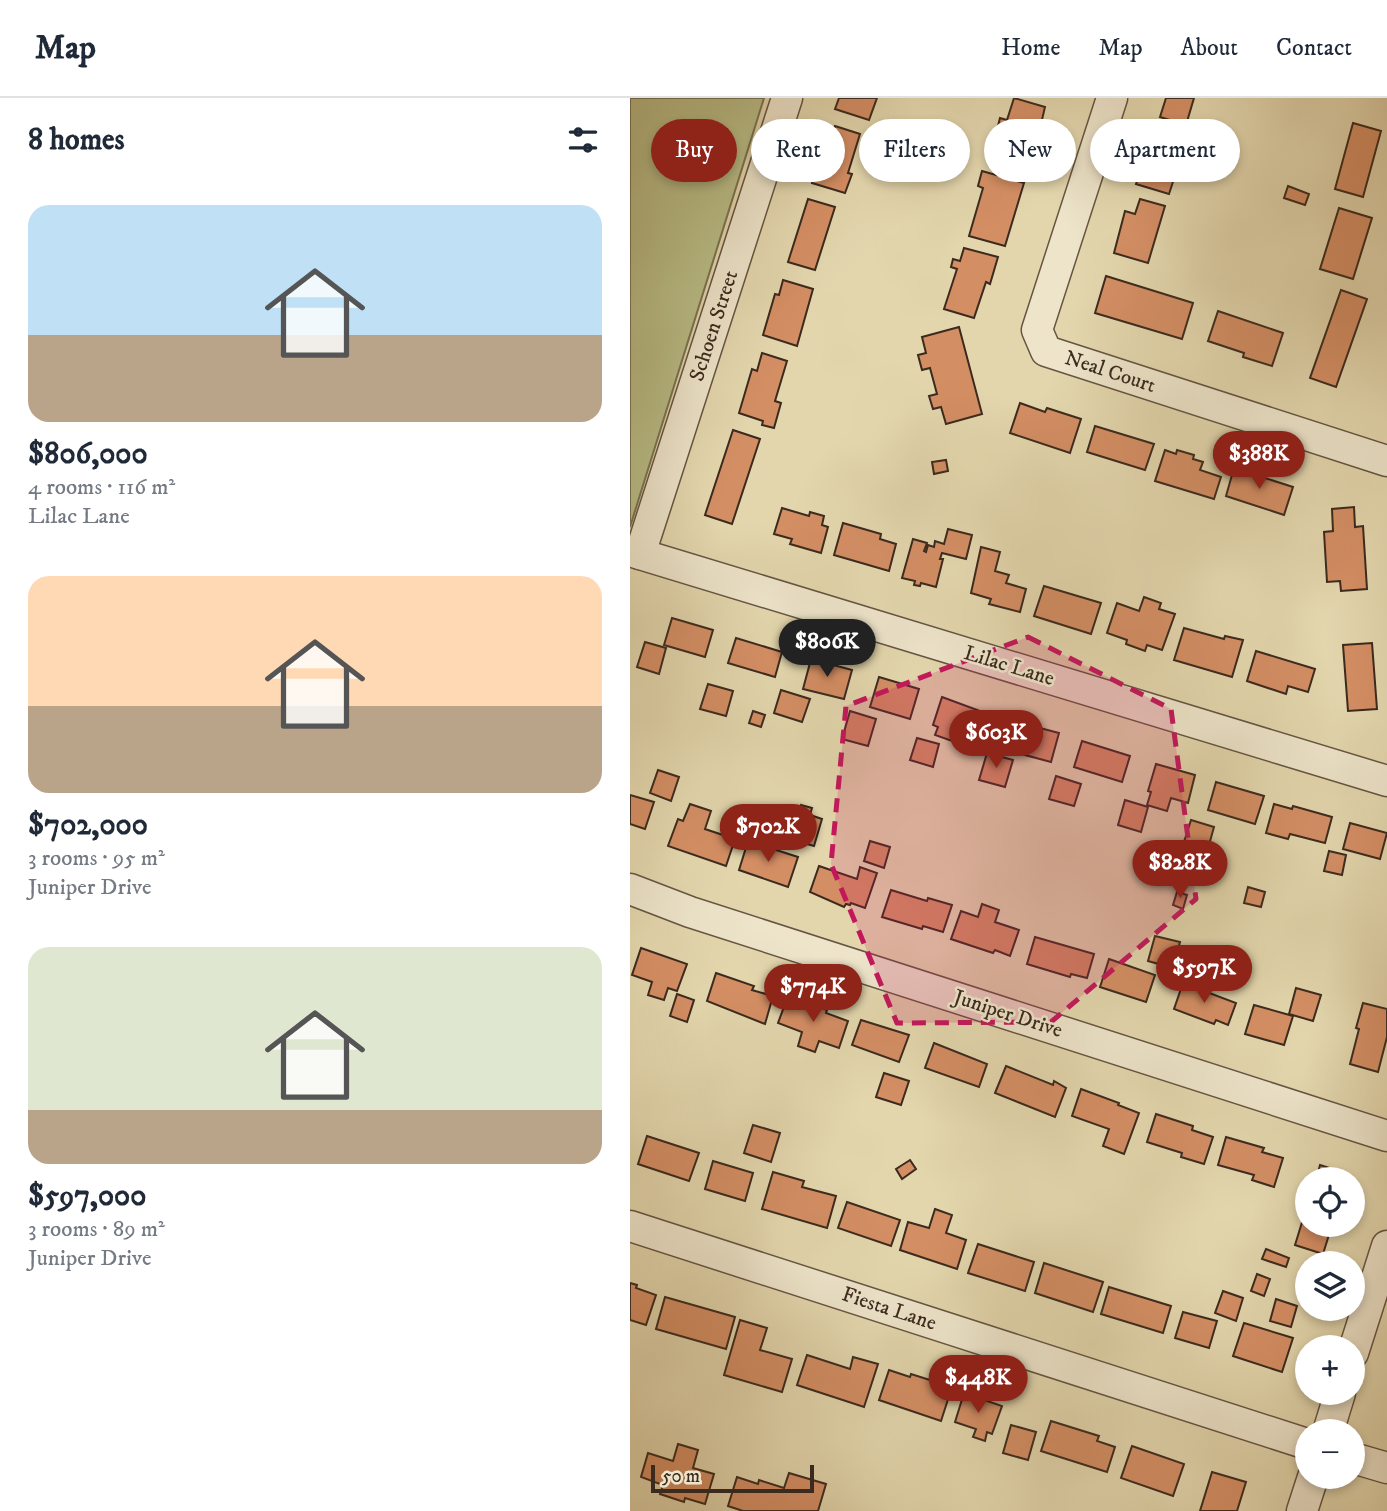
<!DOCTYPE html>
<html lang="en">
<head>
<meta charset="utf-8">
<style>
	body { margin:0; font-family:"IM FELL DW Pica",serif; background:#f2f2f3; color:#1f2937; height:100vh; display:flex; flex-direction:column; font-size:26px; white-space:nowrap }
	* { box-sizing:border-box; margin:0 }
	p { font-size:23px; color:#747a83 }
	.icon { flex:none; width:38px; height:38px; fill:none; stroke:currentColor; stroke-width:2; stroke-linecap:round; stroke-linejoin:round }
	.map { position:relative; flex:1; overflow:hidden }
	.side { display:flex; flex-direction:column; background:#fff; width:630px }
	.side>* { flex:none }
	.guide { position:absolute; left:21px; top:21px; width:630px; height:63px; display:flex; gap:14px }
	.buttons { position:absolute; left:665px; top:1069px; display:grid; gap:14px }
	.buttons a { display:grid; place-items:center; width:70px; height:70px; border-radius:50%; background:#fff; box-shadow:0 4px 10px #0003; font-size:35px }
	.scale { position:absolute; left:21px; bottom:18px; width:163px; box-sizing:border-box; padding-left:7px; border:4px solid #3b2a1e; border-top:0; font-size:19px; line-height:24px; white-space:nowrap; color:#3b2a1e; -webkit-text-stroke:5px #ede4ca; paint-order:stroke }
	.price { position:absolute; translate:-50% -60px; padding:0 16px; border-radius:24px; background:#8f2418; color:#fff; font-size:23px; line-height:46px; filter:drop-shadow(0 2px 4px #0008) }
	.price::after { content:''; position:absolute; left:50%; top:42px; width:21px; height:16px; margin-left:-10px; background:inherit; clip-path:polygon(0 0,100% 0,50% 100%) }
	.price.on { background:#222; color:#fff }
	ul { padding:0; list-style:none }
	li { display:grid; align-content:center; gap:14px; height:371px; padding:0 28px }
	li span { display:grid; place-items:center; height:217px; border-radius:21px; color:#555 }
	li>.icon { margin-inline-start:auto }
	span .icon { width:126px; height:126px; fill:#fffc; stroke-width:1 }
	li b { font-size:30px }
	h2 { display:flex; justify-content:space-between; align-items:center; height:84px; padding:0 28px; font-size:30px }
	.pill { padding:0 24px; border-radius:32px; background:#fff; box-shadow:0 4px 10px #0003; font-size:24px; line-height:63px }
	.pill.on { background:#8f2418; color:#fff }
	header { display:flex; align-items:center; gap:42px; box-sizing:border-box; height:98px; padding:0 35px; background:#fff; border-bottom:2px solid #e0e1e3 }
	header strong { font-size:33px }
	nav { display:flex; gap:38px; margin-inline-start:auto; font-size:24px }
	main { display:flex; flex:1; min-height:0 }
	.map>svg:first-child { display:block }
	.green { fill:#b8bc86; stroke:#7a7352; stroke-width:2 }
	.building { fill:#d48e64; stroke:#3b2a1e; stroke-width:2 }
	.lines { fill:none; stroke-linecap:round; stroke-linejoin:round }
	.minor-casing { stroke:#655542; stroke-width:33 }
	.minor { stroke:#ede4ca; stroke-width:30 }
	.marked { fill:#c2185b; fill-opacity:0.2; stroke:#c2185b; stroke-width:5; stroke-dasharray:14 9; stroke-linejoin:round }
	.labels { text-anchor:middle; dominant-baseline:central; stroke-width:5; stroke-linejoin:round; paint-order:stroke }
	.street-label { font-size:21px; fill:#3b2a1e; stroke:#ede4ca }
</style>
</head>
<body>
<header>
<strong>Map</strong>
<nav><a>Home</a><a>Map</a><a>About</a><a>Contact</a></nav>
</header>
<main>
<section class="side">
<h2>8 homes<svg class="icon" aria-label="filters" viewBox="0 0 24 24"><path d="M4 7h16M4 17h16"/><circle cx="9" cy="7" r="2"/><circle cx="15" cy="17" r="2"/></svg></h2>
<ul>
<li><span style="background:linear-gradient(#bfe0f5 60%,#b9a48a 0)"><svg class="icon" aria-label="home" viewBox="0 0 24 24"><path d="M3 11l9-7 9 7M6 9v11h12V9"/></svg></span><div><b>$806,000</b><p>4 rooms · 116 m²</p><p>Lilac Lane</p></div></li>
<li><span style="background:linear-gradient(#ffd9b3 60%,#b9a48a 0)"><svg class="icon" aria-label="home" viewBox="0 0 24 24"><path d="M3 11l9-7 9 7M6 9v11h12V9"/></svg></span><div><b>$702,000</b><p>3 rooms · 95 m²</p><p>Juniper Drive</p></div></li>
<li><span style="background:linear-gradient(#dfe7d0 75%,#b9a48a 0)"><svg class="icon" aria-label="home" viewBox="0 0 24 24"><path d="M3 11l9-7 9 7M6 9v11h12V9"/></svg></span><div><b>$597,000</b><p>3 rooms · 89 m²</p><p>Juniper Drive</p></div></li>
</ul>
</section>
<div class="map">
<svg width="757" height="1413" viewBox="0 0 757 1413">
	<rect width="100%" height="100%" fill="#e3d6ad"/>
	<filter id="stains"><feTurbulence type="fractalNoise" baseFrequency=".00286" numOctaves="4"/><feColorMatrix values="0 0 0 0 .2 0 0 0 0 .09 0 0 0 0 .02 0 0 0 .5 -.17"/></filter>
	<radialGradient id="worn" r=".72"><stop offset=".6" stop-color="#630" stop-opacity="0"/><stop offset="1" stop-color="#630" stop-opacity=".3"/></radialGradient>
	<path class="green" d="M0,0H134L0,429Z"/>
	<g class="building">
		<path d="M209,0H247L239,22L205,11Z"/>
		<path d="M384,0L415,9L400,73L364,61L372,34L367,32L370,20L377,22Z"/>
		<path d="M536,0H564L556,27L530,19Z"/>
		<path d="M723,25L751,33L733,99L705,91Z"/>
		<path d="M205,28L230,36L218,75L222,76L215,95L182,85L196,42L200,44Z"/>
		<path d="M524,31L557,41L539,96L506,86Z"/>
		<path d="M352,73L394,85L375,148L339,138L353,90L348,88Z"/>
		<path d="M658,88L679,96L675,107L654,100Z"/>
		<path d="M178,101L205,109L185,172L158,164Z"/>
		<path d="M510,101L535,108L518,165L484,155L495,113L505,116Z"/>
		<path d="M709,110L742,120L723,181L690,171Z"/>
		<path d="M334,150L368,159L360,186L356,184L344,220L314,211L327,171L321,169L323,161L330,163Z"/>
		<path d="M476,178L563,205L552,241L465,215Z"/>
		<path d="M153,182L183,191L167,248L133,237L145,196L149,197Z"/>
		<path d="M711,192L737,201L706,289L680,280Z"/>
		<path d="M588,213L653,235L642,268L613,259L614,255L578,243Z"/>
		<path d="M329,229L352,316L316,326L311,309L303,311L299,298L307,296L300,270L292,272L288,257L296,255L292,239Z"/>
		<path d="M132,255L157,263L145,303L151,305L144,330L132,327L133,323L109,315L122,271L127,273Z"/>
		<path d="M390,305L415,314L417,310L451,321L440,355L380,335Z"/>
		<path d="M465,328L524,346L515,372L457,354Z"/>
		<path d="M103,332L130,341L102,426L75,417Z"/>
		<path d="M535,352L546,356L547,352L564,357L563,361L573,364L570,372L591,379L584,401L525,383Z"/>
		<path d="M316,362L318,373L304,376L302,364Z"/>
		<path d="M604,370L663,389L654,417L596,398Z"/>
		<path d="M724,409L725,429L733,428L737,491L711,493L710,483L697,484L694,434L703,433L702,411Z"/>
		<path d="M152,410L179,418L180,414L194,418L192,427L198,429L191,455L160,446L162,441L144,436Z"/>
		<path d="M213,425L251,436L250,441L266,446L259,473L204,457Z"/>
		<path d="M318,431L342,437L336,461L312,455L310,461H313L306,489L291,485L290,488L284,487L285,483L272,480L283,441L297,445L294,453L296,454L298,447L304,449L305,443L314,446Z"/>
		<path d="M351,449L370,454L365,473L379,477L376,485L396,491L390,514L359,506L361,501L341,495Z"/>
		<path d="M414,488L471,505L461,536L404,518Z"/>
		<path d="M514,499L531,505L529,511L545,516L532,552L517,547L515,553L496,546L497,542L477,535L487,505L509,513Z"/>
		<path d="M42,520L83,532L75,559L34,547Z"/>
		<path d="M554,530L594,541L595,538L613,542L602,579L544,562Z"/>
		<path d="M106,540L152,554L145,579L98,565Z"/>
		<path d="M15,544L36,550L29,576L7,569Z"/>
		<path d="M742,545L747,611L718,613L713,547Z"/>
		<path d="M626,553L685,571L678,594L658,588L656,596L617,583Z"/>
		<path d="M181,561L222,572L214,601L173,591Z"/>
		<path d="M249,579L289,591L280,621L240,609Z"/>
		<path d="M78,586L103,593L96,618L70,611Z"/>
		<path d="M151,592L180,601L172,624L144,615Z"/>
		<path d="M312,599L361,617L352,642L329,634L325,644L305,637L308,629L303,627Z"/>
		<path d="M123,613L135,617L131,629L119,625Z"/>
		<path d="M220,613L246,621L238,648L212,641Z"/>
		<path d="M387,624L429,635L421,664L380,653Z"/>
		<path d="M287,640L309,646L303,669L280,662Z"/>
		<path d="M452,643L500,658L492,684L444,669Z"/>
		<path d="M357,655L383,662L375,689L349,682Z"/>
		<path d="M526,666L565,677L558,705L541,700L537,713L517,707L521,694L518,693Z"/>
		<path d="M28,672L49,679L41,703L20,695Z"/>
		<path d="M426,678L451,686L444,708L419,701Z"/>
		<path d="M586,684L634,698L625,726L578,712Z"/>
		<path d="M0,697L24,704L15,731L0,726Z"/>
		<path d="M495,702L518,709L511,734L488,727Z"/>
		<path d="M60,706L81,713L75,731L105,741L96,768L38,748L48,721L53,723Z"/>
		<path d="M644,706L662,711L663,708L702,719L695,745L660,736L658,741L636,735Z"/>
		<path d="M171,707L182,710L180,717L192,721L184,748L160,741Z"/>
		<path d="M94,722L111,727L108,737L91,732Z"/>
		<path d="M561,722L584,729L577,754L553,747Z"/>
		<path d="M720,725L757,735L750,761L713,751Z"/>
		<path d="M118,743L168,759L158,789L109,772Z"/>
		<path d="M240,743L260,749L254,770L234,763Z"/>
		<path d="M699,753L716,757L712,777L694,773Z"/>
		<path d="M189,768L227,781L230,769L247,775L235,810L221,805L220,807L216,806L214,809L180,794Z"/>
		<path d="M618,789L635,794L631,809L614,805Z"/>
		<path d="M261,792L297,803L298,800L322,807L313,834L293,828L292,831L252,819Z"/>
		<path d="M547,794L557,797L553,811L543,807Z"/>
		<path d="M352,806L369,812L365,824L389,832L380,858L365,852L363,855L321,841L331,813L348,819Z"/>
		<path d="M525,838L550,844L543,870L518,863Z"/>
		<path d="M405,839L464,856L457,880L441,876L440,879L397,866Z"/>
		<path d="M11,850L57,866L47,893L38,890L34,902L18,897L22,884L2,877Z"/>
		<path d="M479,861L525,877L516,904L470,889Z"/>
		<path d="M86,875L124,888L122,892L143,898L135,926L77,903Z"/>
		<path d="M553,885L606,905L598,927L586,922L584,926L544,911Z"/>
		<path d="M666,890L691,897L683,923L659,916Z"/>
		<path d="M47,896L64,902L57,924L40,918Z"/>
		<path d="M158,898L197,912L196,915L218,923L209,950L189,943L185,954L168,948L172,934L148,925Z"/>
		<path d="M733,905L757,911V939L748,974L720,966L729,931L726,930Z"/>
		<path d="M624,907L663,918L654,947L615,936Z"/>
		<path d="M231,922L279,937L269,964L222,947Z"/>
		<path d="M304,945L357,966L349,989L295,970Z"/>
		<path d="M376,968L423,987L424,983L436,990L425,1019L365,995Z"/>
		<path d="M254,975L279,983L271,1007L246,999Z"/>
		<path d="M451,991L489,1005L488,1007L509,1015L494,1056L473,1048L479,1031L442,1018Z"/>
		<path d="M526,1016L563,1028L562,1032L583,1039L574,1066L551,1059L552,1055L517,1044Z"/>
		<path d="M123,1027L150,1035L141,1064L114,1055Z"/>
		<path d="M17,1038L69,1055L59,1083L8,1066Z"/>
		<path d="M596,1039L634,1050L632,1054L653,1060L644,1089L622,1082L624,1077L588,1067Z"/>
		<path d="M280,1062L286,1071L272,1081L266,1071Z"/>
		<path d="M83,1063L123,1075L115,1103L75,1091Z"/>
		<path d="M690,1067L718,1076L716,1082H686Z"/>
		<path d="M143,1074L174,1083L172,1089L206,1098L197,1130L132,1111Z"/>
		<path d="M217,1104L270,1122L261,1148L208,1130Z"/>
		<path d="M677,1108V1127H702L693,1156L665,1147Z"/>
		<path d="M305,1111L322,1117L316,1135L336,1142L327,1171L270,1152L278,1124L299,1130Z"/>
		<path d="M348,1146L404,1164L395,1193L338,1175Z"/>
		<path d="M636,1151L659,1160L656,1169L632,1161Z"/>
		<path d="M414,1165L473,1184L463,1214L405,1195Z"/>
		<path d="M627,1176L640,1181L634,1198L621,1193Z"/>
		<path d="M0,1185L7,1187L6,1190L26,1197L16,1227L0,1222Z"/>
		<path d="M479,1189L541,1208L533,1235L471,1216Z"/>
		<path d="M593,1193L613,1200L606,1223L585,1215Z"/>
		<path d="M35,1199L105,1219L96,1251L26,1231Z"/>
		<path d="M646,1201L667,1208L661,1229L640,1223Z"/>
		<path d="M553,1214L587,1223L579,1250L545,1240Z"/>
		<path d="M110,1222L137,1230L130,1252L162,1261L152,1294L94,1277Z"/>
		<path d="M614,1225L663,1240L652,1274L603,1258Z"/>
		<path d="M177,1257L220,1271L223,1259L248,1266L234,1309L167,1287Z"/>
		<path d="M259,1272L280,1279L281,1276L322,1289L311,1323L249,1302Z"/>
		<path d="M334,1295L372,1308L362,1336L357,1334L355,1343L343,1339L346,1331L325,1324Z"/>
		<path d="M421,1323L469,1338L467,1343L485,1349L477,1374L411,1353Z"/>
		<path d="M381,1327L406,1334L398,1362L373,1355Z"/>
		<path d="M48,1346L68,1352L63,1370L84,1376L75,1406L55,1400L54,1404L30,1396L33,1387L11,1379L18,1355L43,1363Z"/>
		<path d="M502,1348L554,1366L543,1398L491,1380Z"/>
		<path d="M582,1374L616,1384L607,1413H570Z"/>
		<path d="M159,1375L196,1386L188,1413H113L98,1408L107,1379L128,1386L129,1382L154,1390Z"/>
	</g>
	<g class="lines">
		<defs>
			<g id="minor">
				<path d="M482,0L407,232L416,253L757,363"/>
				<path d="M0,453L757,683"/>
				<path d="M10,456L157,0"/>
				<path d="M0,791L60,814L757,1038"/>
				<path d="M0,1128L677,1346"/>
				<path d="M723,1255L757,1148"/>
				<path d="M698,1334L710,1295"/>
				<path d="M723,1360L757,1370"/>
				<path d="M672,1413L683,1379"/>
			</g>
		</defs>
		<use href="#minor" class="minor-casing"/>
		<use href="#minor" class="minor"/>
	</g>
	<path class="marked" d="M398,539L541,611L566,801L421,924L267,925L201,766L216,608Z"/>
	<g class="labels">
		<g class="street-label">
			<text transform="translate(84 228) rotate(-72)">Schoen Street</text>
			<text transform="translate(480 274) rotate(18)">Neal Court</text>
			<text transform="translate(379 568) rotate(17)">Lilac Lane</text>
			<text transform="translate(378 916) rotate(18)">Juniper Drive</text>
			<text transform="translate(259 1211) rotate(18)">Fiesta Lane</text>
		</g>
	</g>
	<rect width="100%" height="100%" filter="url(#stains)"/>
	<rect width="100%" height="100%" fill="url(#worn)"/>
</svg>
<div class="buttons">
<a><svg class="icon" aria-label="locate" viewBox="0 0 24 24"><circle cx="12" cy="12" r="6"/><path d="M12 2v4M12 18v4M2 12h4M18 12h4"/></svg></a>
<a><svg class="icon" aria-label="layers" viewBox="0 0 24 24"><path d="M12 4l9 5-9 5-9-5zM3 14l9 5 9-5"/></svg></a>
<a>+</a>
<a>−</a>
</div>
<div class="scale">50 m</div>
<b class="price" style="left:629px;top:393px">$388K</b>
<b class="price on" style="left:197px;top:581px">$806K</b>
<b class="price" style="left:366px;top:672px">$603K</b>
<b class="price" style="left:138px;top:766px">$702K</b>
<b class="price" style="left:550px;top:802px">$828K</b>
<b class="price" style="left:574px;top:907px">$597K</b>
<b class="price" style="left:183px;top:926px">$774K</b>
<b class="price" style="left:348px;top:1317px">$448K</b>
<div class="guide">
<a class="pill on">Buy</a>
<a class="pill">Rent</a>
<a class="pill">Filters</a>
<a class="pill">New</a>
<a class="pill">Apartment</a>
</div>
</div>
</main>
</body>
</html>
